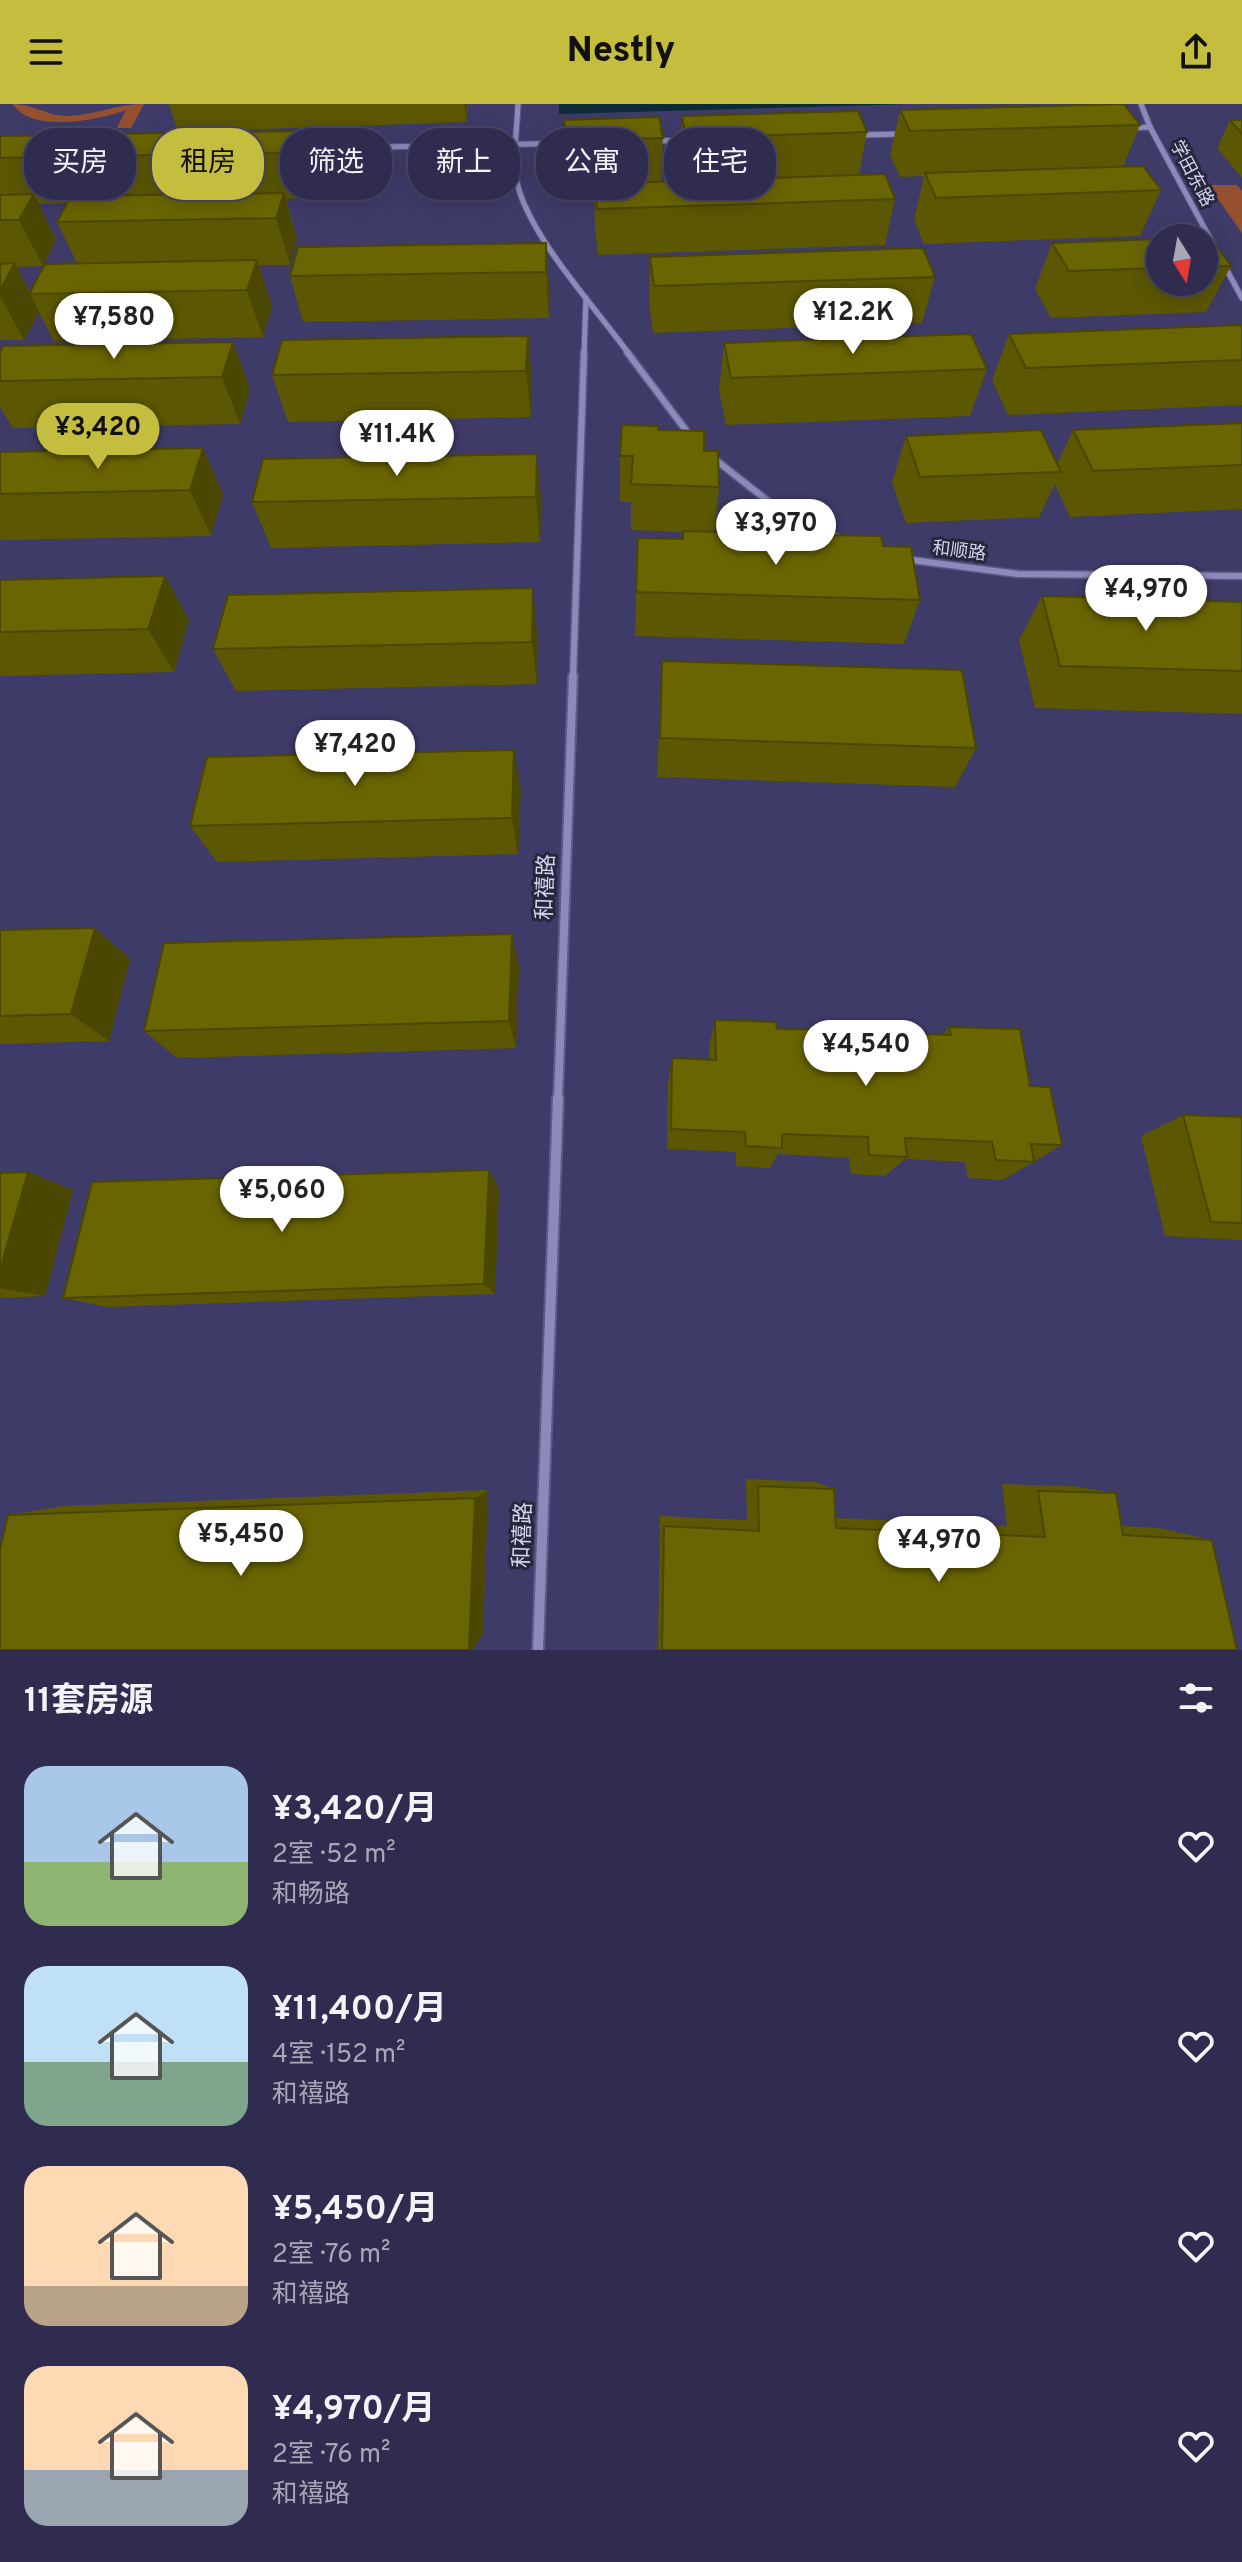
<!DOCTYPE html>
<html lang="zh">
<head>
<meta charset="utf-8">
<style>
	body { margin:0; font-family:Overpass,"Noto Sans SC",sans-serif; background:#3b3859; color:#f1f3f6; height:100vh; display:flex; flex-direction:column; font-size:30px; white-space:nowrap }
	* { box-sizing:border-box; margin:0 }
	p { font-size:26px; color:#a7a7b7 }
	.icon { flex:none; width:44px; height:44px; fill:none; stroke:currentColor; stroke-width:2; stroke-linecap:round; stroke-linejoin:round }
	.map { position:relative; height:1546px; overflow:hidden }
	.panel { display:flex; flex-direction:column; background:#2f2c4f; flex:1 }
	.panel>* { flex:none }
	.guide { position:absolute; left:24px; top:24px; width:800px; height:72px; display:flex; gap:16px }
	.needle { width:52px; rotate:169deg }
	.buttons { position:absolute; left:1146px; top:120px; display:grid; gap:16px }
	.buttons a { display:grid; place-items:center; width:72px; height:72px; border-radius:50%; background:#2f2c4f; box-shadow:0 4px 20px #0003,0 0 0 2px #4a4866; font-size:40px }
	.price { position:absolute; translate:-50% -68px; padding:0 18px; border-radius:28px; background:#fff; color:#222; font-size:26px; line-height:52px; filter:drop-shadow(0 2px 4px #0008) }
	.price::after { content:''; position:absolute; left:50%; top:48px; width:24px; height:18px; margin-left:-12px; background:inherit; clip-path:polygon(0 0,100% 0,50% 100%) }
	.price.current { background:#c4bd3e; color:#111 }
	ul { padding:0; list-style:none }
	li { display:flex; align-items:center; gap:24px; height:200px; padding:0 24px }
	li span { display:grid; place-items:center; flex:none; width:224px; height:160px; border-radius:24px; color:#555 }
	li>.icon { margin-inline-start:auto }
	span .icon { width:96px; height:96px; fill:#fffc; stroke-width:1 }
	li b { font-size:34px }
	h2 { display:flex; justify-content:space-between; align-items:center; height:96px; padding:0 24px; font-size:34px }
	.tag { padding:0 28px; border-radius:32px; background:#2f2c4f; box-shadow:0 4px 20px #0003,0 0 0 2px #4a4866; font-size:28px; line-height:72px }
	.tag.current { background:#c4bd3e; color:#111 }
	header { display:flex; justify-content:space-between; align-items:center; height:104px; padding:0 24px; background:#c4bd3e; color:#111; font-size:36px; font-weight:800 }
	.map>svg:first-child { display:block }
	.green { fill:#95512f }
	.water { fill:#0c2b37 }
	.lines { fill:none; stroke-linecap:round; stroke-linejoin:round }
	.minor-far3-casing { stroke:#5d5984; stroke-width:7 }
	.minor-far2-casing { stroke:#5d5984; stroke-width:9 }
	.minor-far1-casing { stroke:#5d5984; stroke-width:12 }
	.minor-casing { stroke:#5d5984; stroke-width:14 }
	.minor-far3 { stroke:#8c89bb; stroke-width:5 }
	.minor-far2 { stroke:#8c89bb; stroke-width:6 }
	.minor-far1 { stroke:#8c89bb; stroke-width:8 }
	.minor { stroke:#8c89bb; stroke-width:10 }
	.wall { fill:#5b5703; fill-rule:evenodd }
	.shaded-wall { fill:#4a4702 }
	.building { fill:#6a6503; stroke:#4a4702; stroke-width:2 }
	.labels { text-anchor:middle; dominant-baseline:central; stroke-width:6; stroke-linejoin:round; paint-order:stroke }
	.far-street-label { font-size:18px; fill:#d3d3ef; stroke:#27263b }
	.street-label { font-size:22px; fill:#d3d3ef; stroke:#27263b }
</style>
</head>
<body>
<header><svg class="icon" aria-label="menu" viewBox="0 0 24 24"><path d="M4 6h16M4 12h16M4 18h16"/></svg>Nestly<svg class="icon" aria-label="share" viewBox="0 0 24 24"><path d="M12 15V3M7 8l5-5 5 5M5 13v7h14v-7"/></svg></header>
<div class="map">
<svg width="1242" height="1546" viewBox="0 0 1242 1546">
	<rect width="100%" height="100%" fill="#3f3b69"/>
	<g class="green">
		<path d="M13,0C33,0 47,12 68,12C95,11 117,0 144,0L131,24H117L126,6C99,16 32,30 13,0Z"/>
		<path d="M1208,81H1237L1242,87V129Z"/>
	</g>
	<path class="water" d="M559,0H910L559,10Z"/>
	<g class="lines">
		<defs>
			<g id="minor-far3">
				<path d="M518,0C517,27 511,60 519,86C536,140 595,203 629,250"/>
				<path d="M1141,0L1150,23L1213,140"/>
				<path d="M1131,24L1150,23"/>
				<path d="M859,31L905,30"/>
				<path d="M655,37L689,36"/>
				<path d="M295,45L573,39"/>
				<path d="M67,50H101"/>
				<path d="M1223,159L1242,194"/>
				<path d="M584,250L586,194"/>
			</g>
			<g id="minor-far2">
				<path d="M627,248L691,333"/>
				<path d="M712,353L773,401L838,434"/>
				<path d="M904,455L1018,470L1242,472"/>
				<path d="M573,574L584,248"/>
			</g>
			<path id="minor-far1" d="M558,996L573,572"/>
			<path id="minor" d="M538,1546L558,994"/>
		</defs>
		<use href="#minor-far3" class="minor-far3-casing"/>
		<use href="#minor-far2" class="minor-far2-casing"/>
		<use href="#minor-far1" class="minor-far1-casing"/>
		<use href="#minor" class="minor-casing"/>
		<use href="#minor-far3" class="minor-far3"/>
		<use href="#minor-far2" class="minor-far2"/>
		<use href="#minor-far1" class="minor-far1"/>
		<use href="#minor" class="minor"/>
	</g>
	<g class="wall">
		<path d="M169,0H467L468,2L467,18L178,28Z"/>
		<path d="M900,6L1140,21L1123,63L1161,86L1140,132L924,140L914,115L924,72L900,73L890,51Z"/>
		<path d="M682,12L867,28L859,71L895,95L885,141L598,151L595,125L594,82L568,83L564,16L663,34L661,77H683L680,57Z"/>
		<path d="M1230,16H1242V74L1217,44Z"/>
		<path d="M300,27L312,72L305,94L286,95L297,135L290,161H259L272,203L263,233L54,237L39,208L24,236H0V32L67,31L87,76L79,92L107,91L90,52ZM67,99L57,118L77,159L30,188L17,163L43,162L56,136L38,100Z"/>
		<path d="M1204,134L1231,162L1206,208L1051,214L1035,185L1052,139L1160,135V178H1204Z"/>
		<path d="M546,139L549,185V214L303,218L290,172Z"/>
		<path d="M650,153L935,173L922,219L653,229L649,200Z"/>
		<path d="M1242,221V301L1008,311L992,276L1009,230Z"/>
		<path d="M528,232L532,279L531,313L288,318L272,271Z"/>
		<path d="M233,238L250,285L240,320L13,324L0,303V248Z"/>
		<path d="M724,239L987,265L970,312L726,321L719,286Z"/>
		<path d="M1242,319V405L1070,413L1055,380L1039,413L906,419L892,378L906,332L1057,360L1073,326Z"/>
		<path d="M658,326L704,347L719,383L715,428L747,440L819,442L821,431L883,442L920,496L904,540L635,532L636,488L683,435V428L631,426V398H620V352Z"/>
		<path d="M0,348L223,390L211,432L0,436Z"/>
		<path d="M537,350L541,396L540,438L271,444L252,398Z"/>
		<path d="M165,472L189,516L174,568L0,572V476Z"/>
		<path d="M1042,492L1242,498V610L1035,604L1019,536Z"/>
		<path d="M537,528V580L236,587L213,545Z"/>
		<path d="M662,557L976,644L955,683L657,673Z"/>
		<path d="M521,685L518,750L217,758L190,722Z"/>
		<path d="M95,824L130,855L109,937L0,940V826Z"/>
		<path d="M519,861L516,944L177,954L144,927Z"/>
		<path d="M715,916L777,925L826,926L830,918L894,929L943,931L949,923L1030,982L1062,1041L1003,1076L968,1074L965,1058L905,1055L885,1072L851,1070L849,1054L778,1050L770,1064L736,1062V1048L667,1045L668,979L672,954L709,956V943Z"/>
		<path d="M1183,1011L1242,1013V1136L1165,1132L1141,1032Z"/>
		<path d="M28,1068L73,1086L45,1192L0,1194V1069Z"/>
		<path d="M499,1084L495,1190L108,1203L63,1194Z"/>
		<path d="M746,1375L816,1378L834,1385L836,1414L1007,1422L1002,1380L1072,1382L1116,1389L1122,1422L1159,1424L1212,1436L1237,1546H658L660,1412L747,1416Z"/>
		<path d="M488,1386L483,1529L8,1411L63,1402Z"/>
	</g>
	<g class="shaded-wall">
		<path d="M464,0H467V18Z"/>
		<path d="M300,27L312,72L305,94L293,49Z"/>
		<path d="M67,31L87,76L75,99L54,53Z"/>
		<path d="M284,89L297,135L290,161L276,114Z"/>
		<path d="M34,90L56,136L43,162L19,116Z"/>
		<path d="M546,139L549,185V214L546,168Z"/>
		<path d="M257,156L272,203L263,233L247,186Z"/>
		<path d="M15,159L39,208L24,236L0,192V186Z"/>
		<path d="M528,232L532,279L531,313L526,267Z"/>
		<path d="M233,238L250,285L240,320L222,273Z"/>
		<path d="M203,344L223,390L211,432L190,386Z"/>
		<path d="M537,350L541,396L540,438L536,393Z"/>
		<path d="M165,472L189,516L174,568L148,525Z"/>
		<path d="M533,484L537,528V580L532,538Z"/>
		<path d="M514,646L521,685L518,750L512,714Z"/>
		<path d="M95,824L130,855L109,937L71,910Z"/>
		<path d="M512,830L519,861L516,944L509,917Z"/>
		<path d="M489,1066L499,1084L495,1190L484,1180Z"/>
		<path d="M28,1068L73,1086L45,1192L0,1184V1166Z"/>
		<path d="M488,1386L483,1529L473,1546H469L475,1394Z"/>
	</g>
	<g class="building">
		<path d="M1124,0L1140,21L910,27L900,6Z"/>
		<path d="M858,7L867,28L686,34L682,12Z"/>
		<path d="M659,13L663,34L566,37L564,16Z"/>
		<path d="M1230,16H1242V30Z"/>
		<path d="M300,27L293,49L90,52L102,30Z"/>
		<path d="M67,31L54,53L0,54V32Z"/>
		<path d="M1143,62L1161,86L936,94L925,69Z"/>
		<path d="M885,70L895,95L597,105L594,80Z"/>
		<path d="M284,89L276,114L57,118L71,92Z"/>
		<path d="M34,90L19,116H0V91Z"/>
		<path d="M1210,133L1231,162H1204V134H1192Z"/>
		<path d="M1160,135V164L1069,167L1052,139Z"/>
		<path d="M546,139V168L290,172L298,143Z"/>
		<path d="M923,144L935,173L654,182L650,153Z"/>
		<path d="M257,156L247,186L29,190L45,160Z"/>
		<path d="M15,159L0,186V160Z"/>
		<path d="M1242,221V256L1026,264L1009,230Z"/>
		<path d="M971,230L987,265L731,274L724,239Z"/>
		<path d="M528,232L526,267L272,271L282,236Z"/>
		<path d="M233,238L222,273L0,277V248L3,242Z"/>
		<path d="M1242,319V361L1093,367L1073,326Z"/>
		<path d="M622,321L658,322V326L704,327V347H718L719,383L631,380L633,352H620Z"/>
		<path d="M1041,326L1061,368L920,373L906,332Z"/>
		<path d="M203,344L190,386L0,390V348Z"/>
		<path d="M537,350L536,393L252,398L263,355Z"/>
		<path d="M683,427L747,429V440L822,442L821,431L881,432L883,442L911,443L920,496L636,488L638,434L683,435Z"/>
		<path d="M165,472L148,525L0,528V476Z"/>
		<path d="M533,484L532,538L213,545L228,491Z"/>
		<path d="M1042,492L1242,498V567L1060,562Z"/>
		<path d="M662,557L962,566L976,644L660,634Z"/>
		<path d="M514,646L512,714L190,722L207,653Z"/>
		<path d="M95,824L71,910L0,912V826Z"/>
		<path d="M512,830L509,917L144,927L164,839Z"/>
		<path d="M715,916L776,918L777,925L830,926V918L892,920L894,929L951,931L949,923L1020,925L1030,982L1050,983L1062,1041L1031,1040L1034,1058L996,1056L992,1038L905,1034L907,1053L869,1051L868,1033L782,1030V1044L746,1042L745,1028L671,1025L672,954L716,956Z"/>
		<path d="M1183,1011L1242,1013V1119L1211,1118Z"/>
		<path d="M489,1066L484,1180L63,1194L92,1078Z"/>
		<path d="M28,1068L0,1166V1069Z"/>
		<path d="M758,1382L834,1385L836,1424L1045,1433L1038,1387L1116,1389L1123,1431L1212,1436L1237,1546H662L664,1422L759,1427Z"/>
		<path d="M475,1394L469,1546H0V1445L8,1411Z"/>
	</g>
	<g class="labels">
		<g class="far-street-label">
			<text transform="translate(1191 70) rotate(62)">学田东路</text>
			<text transform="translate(959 448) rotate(7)">和顺路</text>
		</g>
		<g class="street-label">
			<text transform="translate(547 783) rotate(-88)">和禧路</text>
			<text transform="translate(524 1431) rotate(-88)">和禧路</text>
		</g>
	</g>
</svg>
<div class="buttons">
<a><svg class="needle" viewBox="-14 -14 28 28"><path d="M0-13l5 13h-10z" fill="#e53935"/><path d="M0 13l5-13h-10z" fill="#a7a7b7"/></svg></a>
</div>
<b class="price" style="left:853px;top:252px">¥12.2K</b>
<b class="price" style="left:114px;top:257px">¥7,580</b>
<b class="price current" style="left:98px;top:367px">¥3,420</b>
<b class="price" style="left:397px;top:374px">¥11.4K</b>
<b class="price" style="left:776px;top:463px">¥3,970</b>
<b class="price" style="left:1146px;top:529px">¥4,970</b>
<b class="price" style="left:355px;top:684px">¥7,420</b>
<b class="price" style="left:866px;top:984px">¥4,540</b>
<b class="price" style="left:282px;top:1130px">¥5,060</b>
<b class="price" style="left:241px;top:1474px">¥5,450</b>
<b class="price" style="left:939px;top:1480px">¥4,970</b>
<div class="guide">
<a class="tag">买房</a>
<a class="tag current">租房</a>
<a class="tag">筛选</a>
<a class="tag">新上</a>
<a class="tag">公寓</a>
<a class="tag">住宅</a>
</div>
</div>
<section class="panel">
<h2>11套房源<svg class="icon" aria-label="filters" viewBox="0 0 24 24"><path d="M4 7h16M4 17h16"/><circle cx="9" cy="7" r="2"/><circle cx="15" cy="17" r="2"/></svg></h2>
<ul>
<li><span style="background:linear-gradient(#a9c7e8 60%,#8fb573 0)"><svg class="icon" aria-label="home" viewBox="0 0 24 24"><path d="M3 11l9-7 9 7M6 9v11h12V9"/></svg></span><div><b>¥3,420/月</b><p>2室 · 52 m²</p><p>和畅路</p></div><svg class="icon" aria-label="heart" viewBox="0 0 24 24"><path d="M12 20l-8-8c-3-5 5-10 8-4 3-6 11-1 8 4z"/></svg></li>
<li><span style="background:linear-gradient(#bfe0f5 60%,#7fa58c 0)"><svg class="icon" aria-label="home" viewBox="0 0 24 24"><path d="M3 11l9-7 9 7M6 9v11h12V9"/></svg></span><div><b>¥11,400/月</b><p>4室 · 152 m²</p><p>和禧路</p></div><svg class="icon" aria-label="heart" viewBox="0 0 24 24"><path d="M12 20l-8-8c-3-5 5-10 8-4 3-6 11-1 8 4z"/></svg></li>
<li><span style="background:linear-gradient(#ffd9b3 75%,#b9a48a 0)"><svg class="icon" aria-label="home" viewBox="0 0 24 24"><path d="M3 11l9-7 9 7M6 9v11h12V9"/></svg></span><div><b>¥5,450/月</b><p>2室 · 76 m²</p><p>和禧路</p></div><svg class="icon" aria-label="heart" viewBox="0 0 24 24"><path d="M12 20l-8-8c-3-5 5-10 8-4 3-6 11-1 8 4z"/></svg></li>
<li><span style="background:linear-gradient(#ffd9b3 65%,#9aa5b1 0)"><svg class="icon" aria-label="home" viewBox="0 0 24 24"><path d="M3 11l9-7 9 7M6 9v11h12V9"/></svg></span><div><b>¥4,970/月</b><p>2室 · 76 m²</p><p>和禧路</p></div><svg class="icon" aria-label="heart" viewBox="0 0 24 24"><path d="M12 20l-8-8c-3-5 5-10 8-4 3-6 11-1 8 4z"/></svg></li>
</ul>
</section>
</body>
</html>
